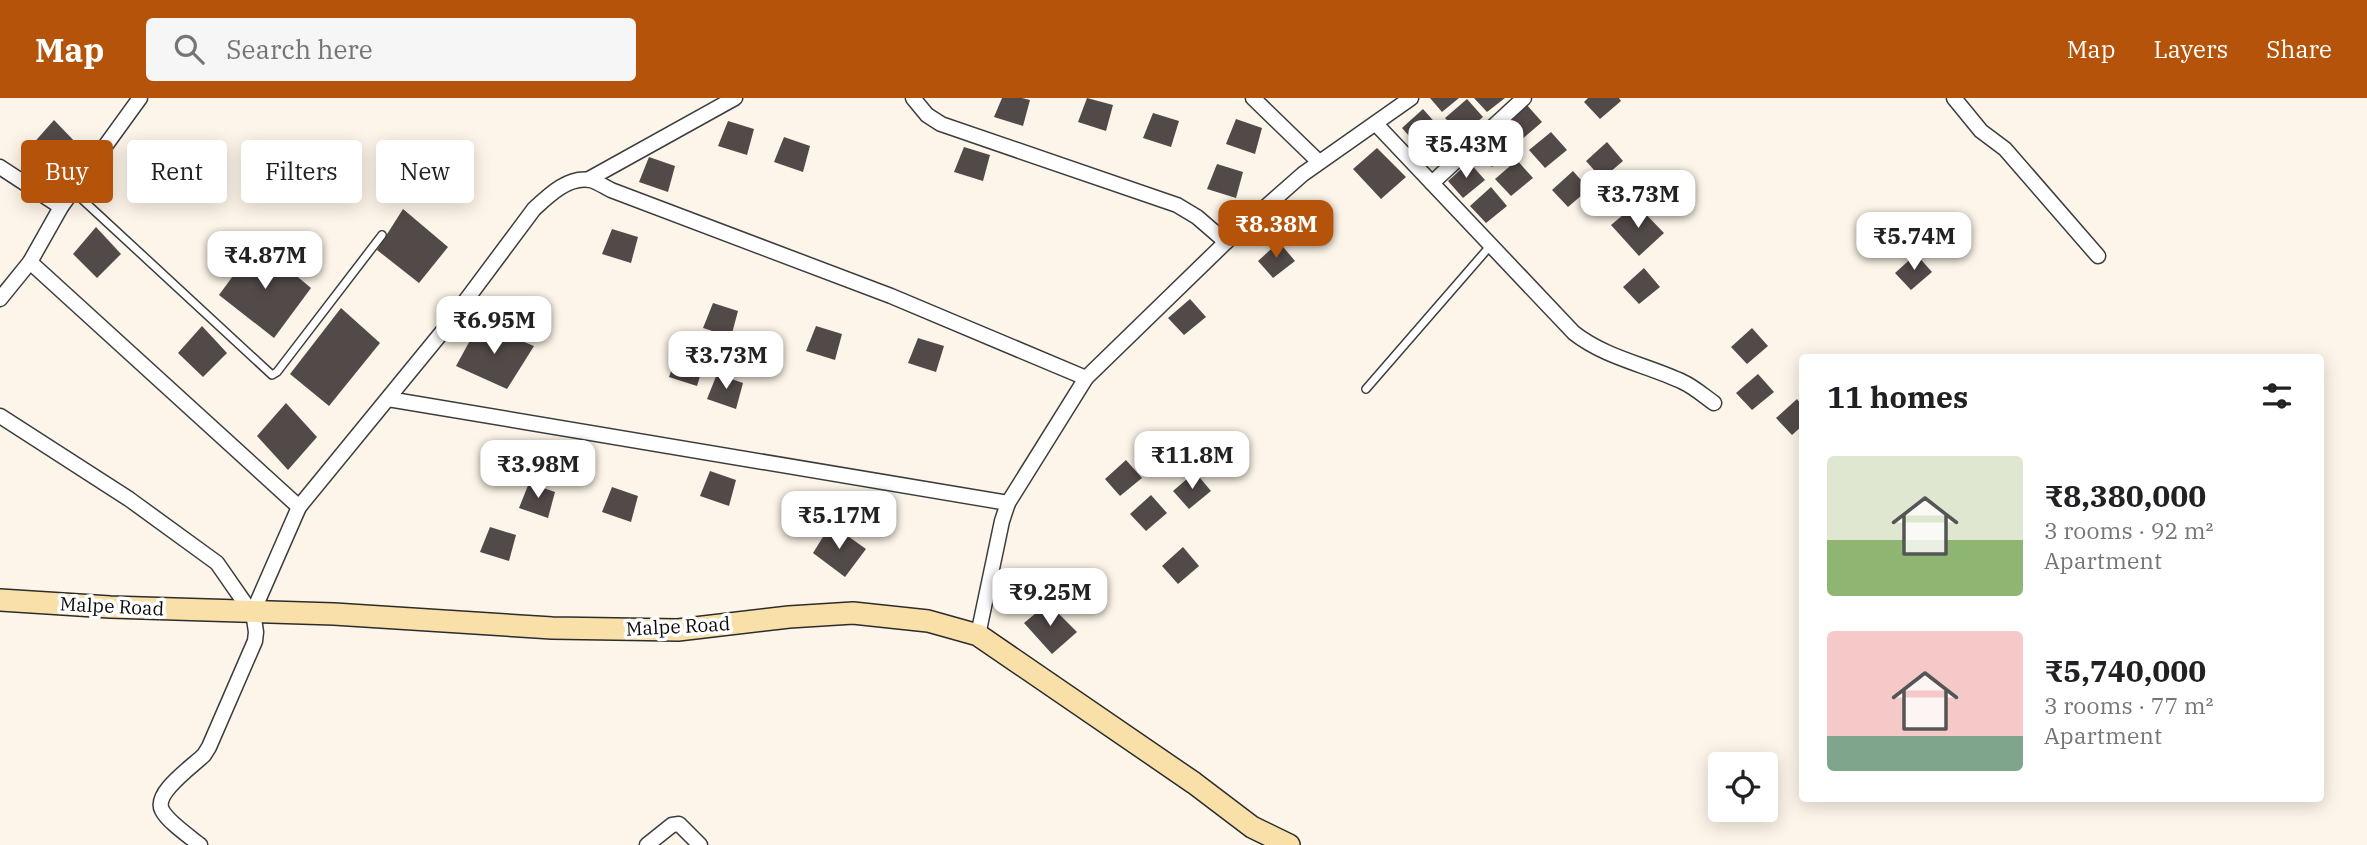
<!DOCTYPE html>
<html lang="en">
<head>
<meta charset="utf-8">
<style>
	body { margin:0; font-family:"IBM Plex Serif",serif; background:#f6f6f6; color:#202124; height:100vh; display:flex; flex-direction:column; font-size:26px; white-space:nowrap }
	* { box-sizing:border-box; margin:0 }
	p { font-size:23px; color:#757577 }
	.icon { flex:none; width:38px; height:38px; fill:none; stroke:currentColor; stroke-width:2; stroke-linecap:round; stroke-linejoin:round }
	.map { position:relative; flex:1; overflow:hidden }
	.side { position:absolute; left:1799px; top:256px; width:525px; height:448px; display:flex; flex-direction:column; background:#fff; border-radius:7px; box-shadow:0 4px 18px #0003 }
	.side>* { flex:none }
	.top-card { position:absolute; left:21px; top:42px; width:665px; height:63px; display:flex; gap:14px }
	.fabs { position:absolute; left:1708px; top:654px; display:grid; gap:14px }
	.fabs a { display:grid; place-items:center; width:70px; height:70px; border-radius:7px; background:#fff; box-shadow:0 4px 18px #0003; font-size:35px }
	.price { position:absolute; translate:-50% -60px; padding:0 16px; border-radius:14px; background:#fff; color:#222; font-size:23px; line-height:46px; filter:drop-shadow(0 2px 4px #0008) }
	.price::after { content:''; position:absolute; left:50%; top:42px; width:21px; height:16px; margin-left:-10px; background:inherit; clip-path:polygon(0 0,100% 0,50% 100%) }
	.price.active { background:#b45309; color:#fff }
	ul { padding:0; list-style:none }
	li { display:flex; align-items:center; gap:21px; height:175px; padding:0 28px }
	li span { display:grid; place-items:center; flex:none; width:196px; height:140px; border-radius:7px; color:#555 }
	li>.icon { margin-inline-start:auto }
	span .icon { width:84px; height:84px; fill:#fffc; stroke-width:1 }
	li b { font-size:30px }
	h2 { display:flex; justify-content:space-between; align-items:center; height:84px; padding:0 28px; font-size:30px }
	.tag { padding:0 24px; border-radius:7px; background:#fff; box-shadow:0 4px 18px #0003; font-size:24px; line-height:63px }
	.tag.active { background:#b45309; color:#fff }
	header { display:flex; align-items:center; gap:42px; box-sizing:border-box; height:98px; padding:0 35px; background:#b45309; color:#fff }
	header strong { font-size:33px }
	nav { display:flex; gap:38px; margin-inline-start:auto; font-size:24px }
	.search { width:490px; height:63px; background:#f6f6f6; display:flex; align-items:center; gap:18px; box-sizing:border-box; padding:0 24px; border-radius:7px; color:#757577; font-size:26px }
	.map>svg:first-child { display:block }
	.building { fill:#524a48 }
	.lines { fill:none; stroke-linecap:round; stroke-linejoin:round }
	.lane-casing { stroke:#3d3d3d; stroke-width:10 }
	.street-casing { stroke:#3d3d3d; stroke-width:17 }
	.secondary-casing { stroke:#2c2c2c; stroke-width:24 }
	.lane { stroke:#fff; stroke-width:7 }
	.street { stroke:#fff; stroke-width:14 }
	.secondary { stroke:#f9e0a9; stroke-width:21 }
	.labels { text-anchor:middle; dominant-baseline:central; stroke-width:7; stroke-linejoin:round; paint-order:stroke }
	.street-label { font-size:19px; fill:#0a0a0a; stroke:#fff }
</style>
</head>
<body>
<header>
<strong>Map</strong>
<div class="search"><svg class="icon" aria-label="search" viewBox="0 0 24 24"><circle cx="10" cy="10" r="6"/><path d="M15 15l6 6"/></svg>Search here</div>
<nav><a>Map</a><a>Layers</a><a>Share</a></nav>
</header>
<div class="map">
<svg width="2367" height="747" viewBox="0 0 2367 747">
	<rect width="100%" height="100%" fill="#fdf5e9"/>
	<g class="building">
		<path d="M1002,0H1022L1030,2L1023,28L994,19Z"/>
		<path d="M1087,0L1113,7L1106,33L1078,24Z"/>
		<path d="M1430,0H1459L1442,14Z"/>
		<path d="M1474,0H1505L1487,14Z"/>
		<path d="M1588,0H1619L1621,3L1600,21L1584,4Z"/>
		<path d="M1467,1L1483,19L1461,37L1445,20Z"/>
		<path d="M1526,6L1542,24L1521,42L1505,25Z"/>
		<path d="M1423,11L1439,29L1417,47L1402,30Z"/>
		<path d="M1153,15L1179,23L1171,49L1143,40Z"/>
		<path d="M1236,21L1262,30L1255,56L1226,46Z"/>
		<path d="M54,22L79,48L55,72L31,48Z"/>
		<path d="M728,23L754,31L747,57L718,48Z"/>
		<path d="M1443,32L1459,50L1437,68L1421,51Z"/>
		<path d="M1497,33L1513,51L1492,69L1476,51Z"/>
		<path d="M1551,34L1567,52L1545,70L1529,52Z"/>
		<path d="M784,39L810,48L803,74L774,64Z"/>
		<path d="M1607,44L1623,63L1602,81L1586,63Z"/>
		<path d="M964,49L990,57L983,83L954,74Z"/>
		<path d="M1377,50L1406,79L1381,101L1353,71Z"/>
		<path d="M649,59L675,68L668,94L639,84Z"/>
		<path d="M1517,62L1533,80L1511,98L1495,81Z"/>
		<path d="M1469,64L1485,82L1463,100L1448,83Z"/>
		<path d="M1217,66L1243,74L1236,100L1207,91Z"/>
		<path d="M1573,73L1589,91L1568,109L1552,92Z"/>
		<path d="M1491,89L1507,108L1486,125L1470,108Z"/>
		<path d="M1636,106L1664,135L1639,158L1611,127Z"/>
		<path d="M403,111L448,149L419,185L377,152Z"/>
		<path d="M96,129L121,156L97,180L73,156Z"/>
		<path d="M612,131L638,139L631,165L602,156Z"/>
		<path d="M1279,144L1295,163L1273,180L1258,163Z"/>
		<path d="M257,145L311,190L274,240L219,197Z"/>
		<path d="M1916,156L1932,174L1911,192L1895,175Z"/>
		<path d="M1644,170L1660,189L1639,206L1623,189Z"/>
		<path d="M1190,201L1206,219L1184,237L1168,220Z"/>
		<path d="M713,205L738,213L731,239L703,230Z"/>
		<path d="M341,210L380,245L329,308L290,276Z"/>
		<path d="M479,226L534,248L507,291L456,268Z"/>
		<path d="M202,228L227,255L203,279L178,255Z"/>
		<path d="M816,228L842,236L835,262L806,253Z"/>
		<path d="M1752,230L1768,248L1747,266L1731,249Z"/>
		<path d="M918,240L944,248L936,274L908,265Z"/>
		<path d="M678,254L705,262L697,288L669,279Z"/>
		<path d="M717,276L743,285L736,311L707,301Z"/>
		<path d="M1758,276L1774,294L1752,312L1736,295Z"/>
		<path d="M1797,301L1802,307V328L1792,337L1776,320Z"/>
		<path d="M286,305L317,339L288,372L257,338Z"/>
		<path d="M1158,339L1174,358L1153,375L1136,358Z"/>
		<path d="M541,349L567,357L560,383L531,374Z"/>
		<path d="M1126,362L1142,380L1120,398L1105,381Z"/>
		<path d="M710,373L736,382L729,408L700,398Z"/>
		<path d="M1195,374L1211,393L1189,411L1173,393Z"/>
		<path d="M529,385L555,394L548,420L519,410Z"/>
		<path d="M612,389L638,398L631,424L602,414Z"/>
		<path d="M1151,397L1167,415L1146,433L1130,416Z"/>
		<path d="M831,426L866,451L845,479L813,455Z"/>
		<path d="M490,429L516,437L509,463L480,454Z"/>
		<path d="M1183,449L1199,468L1178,486L1162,468Z"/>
		<path d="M1048,505L1077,534L1052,556L1024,525Z"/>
	</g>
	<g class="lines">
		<defs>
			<g id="lane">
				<path d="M73,93L272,277L277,274L382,137"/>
				<path d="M1366,291L1491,147"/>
			</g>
			<g id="street">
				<path d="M913,0L927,17L941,26L1177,107L1197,119L1226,144"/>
				<path d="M1253,0L1319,64"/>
				<path d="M1954,0L1981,33L2005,51L2098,158"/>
				<path d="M1376,26L1574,235C1606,260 1647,267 1683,284C1694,289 1704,298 1714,305"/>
				<path d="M0,69L61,109"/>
				<path d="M589,81L735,0"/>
				<path d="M1432,85L1524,0"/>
				<path d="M30,164L299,409"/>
				<path d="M0,201L30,164L61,109L140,0"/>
				<path d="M388,301L1008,405"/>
				<path d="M0,318L129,401L217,465L251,514"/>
				<path d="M978,537L1002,423L1008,405L1086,280L1226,144L1303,76L1411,0"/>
				<path d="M200,747C190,739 167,723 162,712C153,695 193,668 204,657L209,649L255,543L256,534L253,514L299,409L443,233L534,111C548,98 568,78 590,82C596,83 605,89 611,92L891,198L1086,280"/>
				<path d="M647,747L672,727L679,726L700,747"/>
			</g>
			<path id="secondary" d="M0,502L110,509L334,516L552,530L678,532L789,519L853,515L928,523L978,537L1194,685L1252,729L1289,747"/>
		</defs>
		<use href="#lane" class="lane-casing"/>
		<use href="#street" class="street-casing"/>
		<use href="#secondary" class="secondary-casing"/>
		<use href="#lane" class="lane"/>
		<use href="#street" class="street"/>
		<use href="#secondary" class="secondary"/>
	</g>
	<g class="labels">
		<g class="street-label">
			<text transform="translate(112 508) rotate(3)">Malpe Road</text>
			<text transform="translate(678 528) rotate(-3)">Malpe Road</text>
		</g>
	</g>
</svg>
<div class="fabs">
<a><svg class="icon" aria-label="locate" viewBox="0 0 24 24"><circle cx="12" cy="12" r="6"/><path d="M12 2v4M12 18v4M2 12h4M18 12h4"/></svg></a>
</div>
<b class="price" style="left:1466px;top:82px">₹5.43M</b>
<b class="price" style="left:1638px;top:132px">₹3.73M</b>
<b class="price active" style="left:1276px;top:162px">₹8.38M</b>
<b class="price" style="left:1914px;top:174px">₹5.74M</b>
<b class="price" style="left:265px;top:193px">₹4.87M</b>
<b class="price" style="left:494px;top:258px">₹6.95M</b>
<b class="price" style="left:726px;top:293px">₹3.73M</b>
<b class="price" style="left:1192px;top:393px">₹11.8M</b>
<b class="price" style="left:538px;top:402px">₹3.98M</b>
<b class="price" style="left:839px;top:453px">₹5.17M</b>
<b class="price" style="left:1050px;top:530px">₹9.25M</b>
<div class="top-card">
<a class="tag active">Buy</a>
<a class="tag">Rent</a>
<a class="tag">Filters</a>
<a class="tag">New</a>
</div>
<section class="side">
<h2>11 homes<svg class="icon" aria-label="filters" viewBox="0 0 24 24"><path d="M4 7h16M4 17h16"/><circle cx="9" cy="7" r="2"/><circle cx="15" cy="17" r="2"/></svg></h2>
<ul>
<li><span style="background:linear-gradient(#dfe7d0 60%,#8fb573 0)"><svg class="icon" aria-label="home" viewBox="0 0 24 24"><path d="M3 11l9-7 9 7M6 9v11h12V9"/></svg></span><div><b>₹8,380,000</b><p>3 rooms · 92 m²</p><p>Apartment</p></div></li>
<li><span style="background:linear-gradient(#f6c9c9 75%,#7fa58c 0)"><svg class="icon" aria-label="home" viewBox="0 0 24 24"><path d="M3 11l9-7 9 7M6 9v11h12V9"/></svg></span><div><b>₹5,740,000</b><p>3 rooms · 77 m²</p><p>Apartment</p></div></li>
</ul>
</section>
</div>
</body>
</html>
